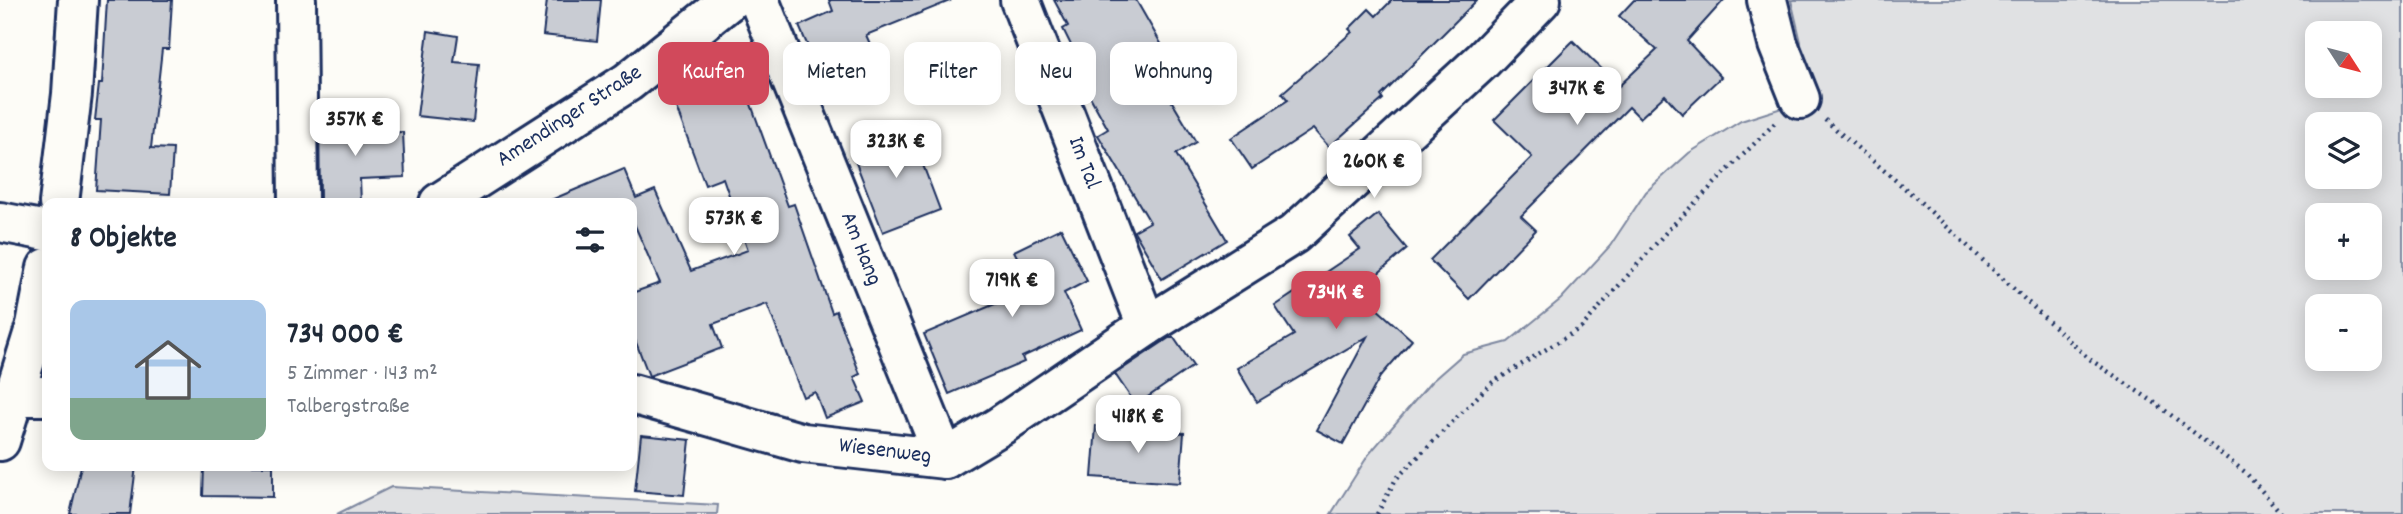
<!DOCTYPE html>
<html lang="de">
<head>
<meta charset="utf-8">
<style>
	body { margin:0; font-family:Dekko,sans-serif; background:#f2f2f3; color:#1f2937; height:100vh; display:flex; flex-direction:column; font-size:26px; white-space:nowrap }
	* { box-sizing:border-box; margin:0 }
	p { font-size:23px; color:#747a83 }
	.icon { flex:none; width:38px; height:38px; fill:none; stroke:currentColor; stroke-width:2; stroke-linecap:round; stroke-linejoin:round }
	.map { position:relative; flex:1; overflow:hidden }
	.drawer { position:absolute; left:42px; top:198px; width:595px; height:273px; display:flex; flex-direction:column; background:#fff; border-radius:14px; box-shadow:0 4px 18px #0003 }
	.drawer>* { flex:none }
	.top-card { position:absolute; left:658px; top:42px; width:665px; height:63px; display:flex; gap:14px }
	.needle { width:46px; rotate:126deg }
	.controls { position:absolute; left:2305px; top:21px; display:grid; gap:14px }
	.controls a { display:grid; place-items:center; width:77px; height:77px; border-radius:14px; background:#fff; box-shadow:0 4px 18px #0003; font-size:35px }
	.price { position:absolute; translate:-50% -60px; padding:0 16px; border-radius:14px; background:#fff; color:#222; font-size:23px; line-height:46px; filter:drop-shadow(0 2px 4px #0008) }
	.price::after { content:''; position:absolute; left:50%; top:42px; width:21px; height:16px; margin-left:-10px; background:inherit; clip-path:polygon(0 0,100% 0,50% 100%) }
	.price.active { background:#d1495b; color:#fff }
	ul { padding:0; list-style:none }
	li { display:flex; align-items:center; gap:21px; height:175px; padding:0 28px }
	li+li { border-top:2px solid #e0e1e3 }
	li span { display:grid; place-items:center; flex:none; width:196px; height:140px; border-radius:14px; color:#555 }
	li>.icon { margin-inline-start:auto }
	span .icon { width:84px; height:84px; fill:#fffc; stroke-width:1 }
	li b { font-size:30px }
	h2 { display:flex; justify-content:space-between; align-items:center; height:84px; padding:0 28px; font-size:30px }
	.tag { padding:0 24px; border-radius:14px; background:#fff; box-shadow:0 4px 18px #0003; font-size:24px; line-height:63px }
	.tag.active { background:#d1495b; color:#fff }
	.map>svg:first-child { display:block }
	.green { fill:#e0e1e3; stroke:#7e88a0; stroke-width:2; fill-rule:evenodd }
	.building { fill:#c9ccd3; stroke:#1b2f5e; stroke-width:2 }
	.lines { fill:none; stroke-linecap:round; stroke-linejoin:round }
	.street-casing { stroke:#1b2f5e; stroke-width:44 }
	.secondary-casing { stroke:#1b2f5e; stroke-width:44 }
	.path { stroke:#1b2f5e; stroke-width:4.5; stroke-dasharray:2 5; stroke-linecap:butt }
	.street { stroke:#fdfcf7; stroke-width:38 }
	.secondary { stroke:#fdfcf7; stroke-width:38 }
	.labels { text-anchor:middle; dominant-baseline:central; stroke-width:6; stroke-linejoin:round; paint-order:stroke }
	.street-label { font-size:23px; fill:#1b2f5e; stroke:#fdfcf7 }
</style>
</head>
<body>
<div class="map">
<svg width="2403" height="514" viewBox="0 0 2403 514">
	<rect width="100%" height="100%" fill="#fdfcf7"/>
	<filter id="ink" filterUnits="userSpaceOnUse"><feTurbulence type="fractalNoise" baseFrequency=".0143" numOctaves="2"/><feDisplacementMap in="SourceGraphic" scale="14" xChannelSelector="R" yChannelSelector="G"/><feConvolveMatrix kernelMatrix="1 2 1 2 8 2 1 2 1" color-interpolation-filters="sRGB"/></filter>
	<g filter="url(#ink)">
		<g class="green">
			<path d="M1791,0H2403V514H1331L1369,454L1431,382L1463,354L1508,342L1561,299L1610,246L1646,192L1689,153L1741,121L1785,107L1801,42ZM2317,33H2370V86H2317ZM2317,124H2370V177H2317ZM2317,215H2370V268H2317ZM2317,306H2370V359H2317Z"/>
			<path d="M391,487L718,505L717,514H337Z"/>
		</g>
		<g class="building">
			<path d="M107,0H172L169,49H162L151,148L173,149L170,194L96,190L101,120H95L99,84H102Z"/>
			<path d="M547,0H601L597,41L543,35Z"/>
			<path d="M829,0H949L950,1L866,35L884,75L831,99L799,26L833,11Z"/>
			<path d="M1054,0H1136L1171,61L1153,70L1196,142L1176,154L1227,240L1162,279L1134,231L1150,222L1098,135L1108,129L1067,55L1074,51L1063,29L1068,26Z"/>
			<path d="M1392,0H1477L1381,96L1383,99L1329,147L1313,129L1252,169L1231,138L1288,100L1282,93L1352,32L1349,29L1369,9L1376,16Z"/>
			<path d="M1634,0H1724L1687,41L1721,77L1682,114L1665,95L1640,118L1629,107L1521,216L1536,230L1469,299L1430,260L1532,157L1494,120L1573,41L1619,86L1657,50L1619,16Z"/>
			<path d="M428,31L458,36L454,62L479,64L473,122L417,116Z"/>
			<path d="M740,74L788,206L794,204L832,313L836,311L860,374L854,377L865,402L825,418L815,392L803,397L767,304L713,324L722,348L649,376L632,332V293L660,283L632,219V203H544L624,169L636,198L655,190L691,271L748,250L723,178L705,185L673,99Z"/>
			<path d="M359,114V133L403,132L405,177L360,179L361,203H320L319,115Z"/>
			<path d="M909,128L940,210L883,232L851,150Z"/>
			<path d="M1378,214L1407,249L1357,291L1412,340L1380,377L1343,444L1317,430L1367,337L1257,402L1237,368L1294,335L1275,306L1360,249L1350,237Z"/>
			<path d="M1061,228L1087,281L1064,293L1081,330L1022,357L1024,362L949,394L924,334L1033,288L1014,251Z"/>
			<path d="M1169,338H1174L1193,366L1136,405L1115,374Z"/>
			<path d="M1096,426L1184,433L1180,483L1092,477Z"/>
			<path d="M641,435L690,440L684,495L635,491Z"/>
			<path d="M81,466H136L130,514H70Z"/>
			<path d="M204,466H273V497L203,496Z"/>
		</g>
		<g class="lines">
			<defs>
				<g id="street">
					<path d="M296,0L298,203"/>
					<path d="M759,0L945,459"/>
					<path d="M1020,0L1147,326"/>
					<path d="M1767,0L1778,44L1800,99"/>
					<path d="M439,203L628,82L730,0"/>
					<path d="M0,222L47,231"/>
					<path d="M632,394L803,443L945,459L1000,426L1147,326L1294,234L1483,60L1541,0"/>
					<path d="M15,396H47"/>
				</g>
				<g id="secondary">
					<path d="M59,203L72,94L78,0"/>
					<path d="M0,441L36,325L47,268"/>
				</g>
			</defs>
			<use href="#street" class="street-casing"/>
			<use href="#secondary" class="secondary-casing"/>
			<g class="path">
				<path d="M1825,120L1915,197L2088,358L2158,405L2245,472L2282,514"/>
				<path d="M1377,514L1396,479L1490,384L1582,327L1669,229L1775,123"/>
			</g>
			<use href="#street" class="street"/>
			<use href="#secondary" class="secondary"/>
		</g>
	</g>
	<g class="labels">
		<g class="street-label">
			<text transform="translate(570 117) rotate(-33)">Amendinger Straße</text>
			<text transform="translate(1083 163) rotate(69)">Im Tal</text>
			<text transform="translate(860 249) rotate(68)">Am Hang</text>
			<text transform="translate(885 452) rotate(7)">Wiesenweg</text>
		</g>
	</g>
</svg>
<div class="controls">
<a><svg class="needle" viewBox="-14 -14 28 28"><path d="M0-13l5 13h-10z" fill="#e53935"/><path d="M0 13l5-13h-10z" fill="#747a83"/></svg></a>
<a><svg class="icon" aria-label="layers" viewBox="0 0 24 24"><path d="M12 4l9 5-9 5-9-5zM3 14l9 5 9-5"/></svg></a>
<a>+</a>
<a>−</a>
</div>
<b class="price" style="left:1577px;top:127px">347K €</b>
<b class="price" style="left:355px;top:158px">357K €</b>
<b class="price" style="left:896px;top:180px">323K €</b>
<b class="price" style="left:1374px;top:200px">260K €</b>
<b class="price" style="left:734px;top:257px">573K €</b>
<b class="price" style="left:1012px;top:319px">719K €</b>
<b class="price active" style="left:1336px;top:331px">734K €</b>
<b class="price" style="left:1138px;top:455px">418K €</b>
<div class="top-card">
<a class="tag active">Kaufen</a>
<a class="tag">Mieten</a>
<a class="tag">Filter</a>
<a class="tag">Neu</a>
<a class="tag">Wohnung</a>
</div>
<section class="drawer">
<h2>8 Objekte<svg class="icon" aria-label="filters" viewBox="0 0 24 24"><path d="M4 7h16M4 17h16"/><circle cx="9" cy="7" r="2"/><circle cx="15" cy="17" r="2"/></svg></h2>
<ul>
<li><span style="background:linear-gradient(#a9c7e8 70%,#7fa58c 0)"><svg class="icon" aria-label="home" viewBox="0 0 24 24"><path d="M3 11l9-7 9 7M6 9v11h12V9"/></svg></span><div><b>734 000 €</b><p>5 Zimmer · 143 m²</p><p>Talbergstraße</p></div></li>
</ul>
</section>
</div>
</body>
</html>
